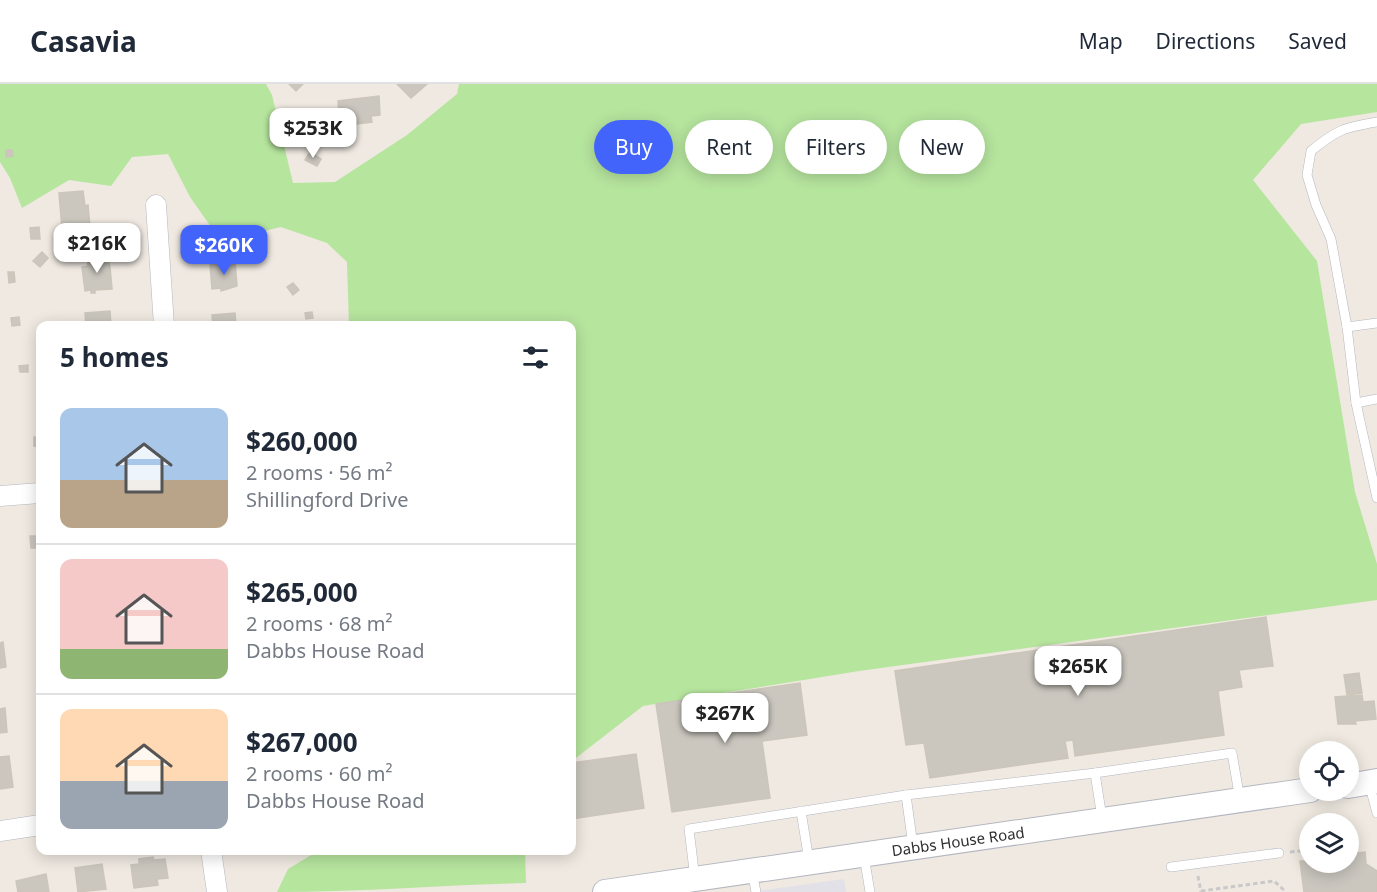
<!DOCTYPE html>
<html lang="en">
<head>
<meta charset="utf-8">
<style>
	body { margin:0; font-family:"Noto Sans",sans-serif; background:#f2f2f3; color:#1f2937; height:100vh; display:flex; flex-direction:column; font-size:22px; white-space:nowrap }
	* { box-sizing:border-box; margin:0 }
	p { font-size:20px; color:#747a83 }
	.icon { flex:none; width:33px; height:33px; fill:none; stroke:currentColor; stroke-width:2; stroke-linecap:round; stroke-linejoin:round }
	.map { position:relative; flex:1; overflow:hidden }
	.side { position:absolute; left:36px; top:237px; width:540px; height:534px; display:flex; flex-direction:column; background:#fff; border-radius:12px; box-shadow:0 3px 15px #0003 }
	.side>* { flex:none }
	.banner { position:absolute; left:594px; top:36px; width:570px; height:54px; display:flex; gap:12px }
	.tools { position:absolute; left:1299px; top:657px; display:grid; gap:12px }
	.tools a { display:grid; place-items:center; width:60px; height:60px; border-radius:50%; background:#fff; box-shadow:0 3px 15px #0003; font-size:30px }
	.price { position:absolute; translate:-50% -51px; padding:0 14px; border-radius:12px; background:#fff; color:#222; font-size:20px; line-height:39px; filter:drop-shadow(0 2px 3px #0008) }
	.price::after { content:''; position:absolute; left:50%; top:36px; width:18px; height:14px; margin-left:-9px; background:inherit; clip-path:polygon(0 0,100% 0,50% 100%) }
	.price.selected { background:#4264fb; color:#fff }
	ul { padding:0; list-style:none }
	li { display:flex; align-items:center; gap:18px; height:150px; padding:0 24px }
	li+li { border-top:2px solid #e0e1e3 }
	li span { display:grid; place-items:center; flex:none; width:168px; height:120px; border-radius:12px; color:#555 }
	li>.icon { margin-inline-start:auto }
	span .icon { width:72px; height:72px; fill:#fffc; stroke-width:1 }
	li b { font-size:26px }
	h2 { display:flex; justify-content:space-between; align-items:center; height:72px; padding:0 24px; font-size:26px }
	.tag { padding:0 21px; border-radius:27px; background:#fff; box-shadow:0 3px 15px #0003; font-size:21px; line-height:54px }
	.tag.selected { background:#4264fb; color:#fff }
	header { display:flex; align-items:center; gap:36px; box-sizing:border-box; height:84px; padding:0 30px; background:#fff; border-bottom:2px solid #e0e1e3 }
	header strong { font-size:28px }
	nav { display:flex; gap:33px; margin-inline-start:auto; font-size:21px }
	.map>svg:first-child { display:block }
	.industrial { fill:#e3e1e8 }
	.green { fill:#b6e59e }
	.building { fill:#cbc7bf; stroke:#cbc5ba; stroke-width:1.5 }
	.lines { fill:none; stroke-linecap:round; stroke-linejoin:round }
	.service-casing { stroke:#b4b7c1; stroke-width:10 }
	.minor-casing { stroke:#b4b7c1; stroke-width:21 }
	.tertiary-casing { stroke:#b4b7c1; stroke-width:26 }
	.path { stroke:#c9c9c9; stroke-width:3; stroke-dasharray:4.5 3; stroke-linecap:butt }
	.service { stroke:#fff; stroke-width:9 }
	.minor { stroke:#fff; stroke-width:20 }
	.tertiary { stroke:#fff; stroke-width:24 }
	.labels { text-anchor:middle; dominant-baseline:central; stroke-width:4.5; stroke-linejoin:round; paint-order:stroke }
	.street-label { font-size:15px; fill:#2e2e2e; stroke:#fff }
</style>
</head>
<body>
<header>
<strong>Casavia</strong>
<nav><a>Map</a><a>Directions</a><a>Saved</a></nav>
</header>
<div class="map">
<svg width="1377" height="808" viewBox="0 0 1377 808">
	<rect width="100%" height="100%" fill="#efe9e1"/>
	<path class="industrial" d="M844,795L846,808H752Z"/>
	<g class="green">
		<path d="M0,0H266L272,11L293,99L335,98L407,51L457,10L459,0H1377V28L1301,40L1253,96L1317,177L1355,408L1377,480V516L859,587L643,622L572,677V242L349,241L347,178L327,159L281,143L221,157L190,113L168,70L132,73L111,102L69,96L22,124L10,94L0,78Z"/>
		<path d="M318,767H525L526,799C443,801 360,808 277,808L288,785Z"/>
	</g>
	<g class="building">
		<path d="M289,0H303L296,7Z"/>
		<path d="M397,0H427L411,14Z"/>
		<path d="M379,12L380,31L371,32L372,38L340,42L338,17Z"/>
		<path d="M6,66H12L13,72L6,73Z"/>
		<path d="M310,68L321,75L317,82L305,76Z"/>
		<path d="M83,107L85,122L88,121L90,143L62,145L59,109Z"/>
		<path d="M39,143L40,155H31L30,144Z"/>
		<path d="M42,168L48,174L40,183L33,177Z"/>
		<path d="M103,170L104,179H109L110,183L112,205L95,206V209H91V206L85,207L82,183L88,182L87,172Z"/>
		<path d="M235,178L237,202L221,207V204L212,205L210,181Z"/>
		<path d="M8,188H14L15,198L9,199Z"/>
		<path d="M293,199L299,206L293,211L287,203Z"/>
		<path d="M110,227L111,242H86L85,229Z"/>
		<path d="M312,228L313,234L306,235L305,229Z"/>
		<path d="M235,229L236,242H213L212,231Z"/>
		<path d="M19,233L20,241L12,242L11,234Z"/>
		<path d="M28,281V288H20L19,282Z"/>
		<path d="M34,353L40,354V363L34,362Z"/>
		<path d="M30,452H37L38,464H31Z"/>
		<path d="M1266,533L1273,582L1239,586L1242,603L1218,607L1224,651L1075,672L1073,656L1065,657L1068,674L930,694L924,659L906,661L895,587L1051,564L1053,577L1061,576L1059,563Z"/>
		<path d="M3,558L6,583L0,584V559Z"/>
		<path d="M1359,589L1362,609L1347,611L1344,591Z"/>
		<path d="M800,599L807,651L762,657L770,714L672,728L656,620Z"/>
		<path d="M1362,611L1363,618L1374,617L1376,635L1355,637L1356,640H1338L1335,613Z"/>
		<path d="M5,624L7,648L0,649V625Z"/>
		<path d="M636,670L644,724L572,735V679Z"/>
		<path d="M9,672L13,703L0,705V673Z"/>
		<path d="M1365,768L1366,780L1377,787V808H1304L1300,777L1348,778V770Z"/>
		<path d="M153,773L154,776L165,775L168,794L157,795L158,801L134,804L131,781L139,780V775Z"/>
		<path d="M102,780L106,805L78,808L75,784Z"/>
		<path d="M46,790L49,808H18L16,797Z"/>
	</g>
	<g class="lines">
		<defs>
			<g id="service">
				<path d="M1377,38C1343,44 1338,45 1311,67L1307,91L1316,121L1331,155L1347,243L1356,319L1377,414"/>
				<path d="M1347,243L1377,239"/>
				<path d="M1356,319L1377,315"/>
				<path d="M1095,689L1102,734"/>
				<path d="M1369,699L1377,729"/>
				<path d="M801,727L809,777"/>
				<path d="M913,762L906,711L1095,689L1232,669L1240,716"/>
				<path d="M864,772L870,808"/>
				<path d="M1171,783L1279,769"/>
				<path d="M752,787L756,808"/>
				<path d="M695,795L689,745L906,711"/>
			</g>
			<g id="minor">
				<path d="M156,121L164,242"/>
				<path d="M0,412L40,409"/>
				<path d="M0,747L40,741"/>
				<path d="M211,766L217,808"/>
			</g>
			<g id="tertiary">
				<path d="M1348,702L1377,697"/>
				<path d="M605,808L1310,706"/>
			</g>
		</defs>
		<use href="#service" class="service-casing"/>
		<use href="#minor" class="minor-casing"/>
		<use href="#tertiary" class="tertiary-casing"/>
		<g class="path">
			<path d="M1290,768L1310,766"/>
			<path d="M1198,792L1201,808"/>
			<path d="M1201,807L1274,797L1286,808"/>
		</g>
		<use href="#service" class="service"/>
		<use href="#minor" class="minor"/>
		<use href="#tertiary" class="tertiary"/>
	</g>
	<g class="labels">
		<g class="street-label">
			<text transform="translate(958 757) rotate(-8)">Dabbs House Road</text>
		</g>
	</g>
</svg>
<div class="tools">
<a><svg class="icon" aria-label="locate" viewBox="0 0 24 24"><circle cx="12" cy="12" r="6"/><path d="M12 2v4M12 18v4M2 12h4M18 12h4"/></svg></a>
<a><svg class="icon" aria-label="layers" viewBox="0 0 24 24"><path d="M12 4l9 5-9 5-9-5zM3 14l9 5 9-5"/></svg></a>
</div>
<b class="price" style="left:313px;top:75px">$253K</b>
<b class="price" style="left:97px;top:190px">$216K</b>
<b class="price selected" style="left:224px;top:192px">$260K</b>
<b class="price" style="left:1078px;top:613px">$265K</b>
<b class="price" style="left:725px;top:660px">$267K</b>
<div class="banner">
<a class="tag selected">Buy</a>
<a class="tag">Rent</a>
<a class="tag">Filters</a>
<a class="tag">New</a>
</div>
<section class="side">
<h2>5 homes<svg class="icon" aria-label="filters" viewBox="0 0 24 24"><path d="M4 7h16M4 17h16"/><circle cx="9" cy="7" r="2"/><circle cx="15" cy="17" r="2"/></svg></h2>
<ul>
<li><span style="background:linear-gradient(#a9c7e8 60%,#b9a48a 0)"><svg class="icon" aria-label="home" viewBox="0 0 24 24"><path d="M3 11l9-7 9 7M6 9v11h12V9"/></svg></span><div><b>$260,000</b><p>2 rooms · 56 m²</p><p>Shillingford Drive</p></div></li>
<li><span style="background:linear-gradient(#f6c9c9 75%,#8fb573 0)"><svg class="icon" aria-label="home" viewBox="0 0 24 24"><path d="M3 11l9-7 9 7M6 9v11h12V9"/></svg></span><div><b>$265,000</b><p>2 rooms · 68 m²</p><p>Dabbs House Road</p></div></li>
<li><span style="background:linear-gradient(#ffd9b3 60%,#9aa5b1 0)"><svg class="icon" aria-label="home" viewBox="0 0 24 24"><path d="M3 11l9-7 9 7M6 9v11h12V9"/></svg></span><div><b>$267,000</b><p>2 rooms · 60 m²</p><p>Dabbs House Road</p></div></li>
</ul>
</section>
</div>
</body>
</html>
